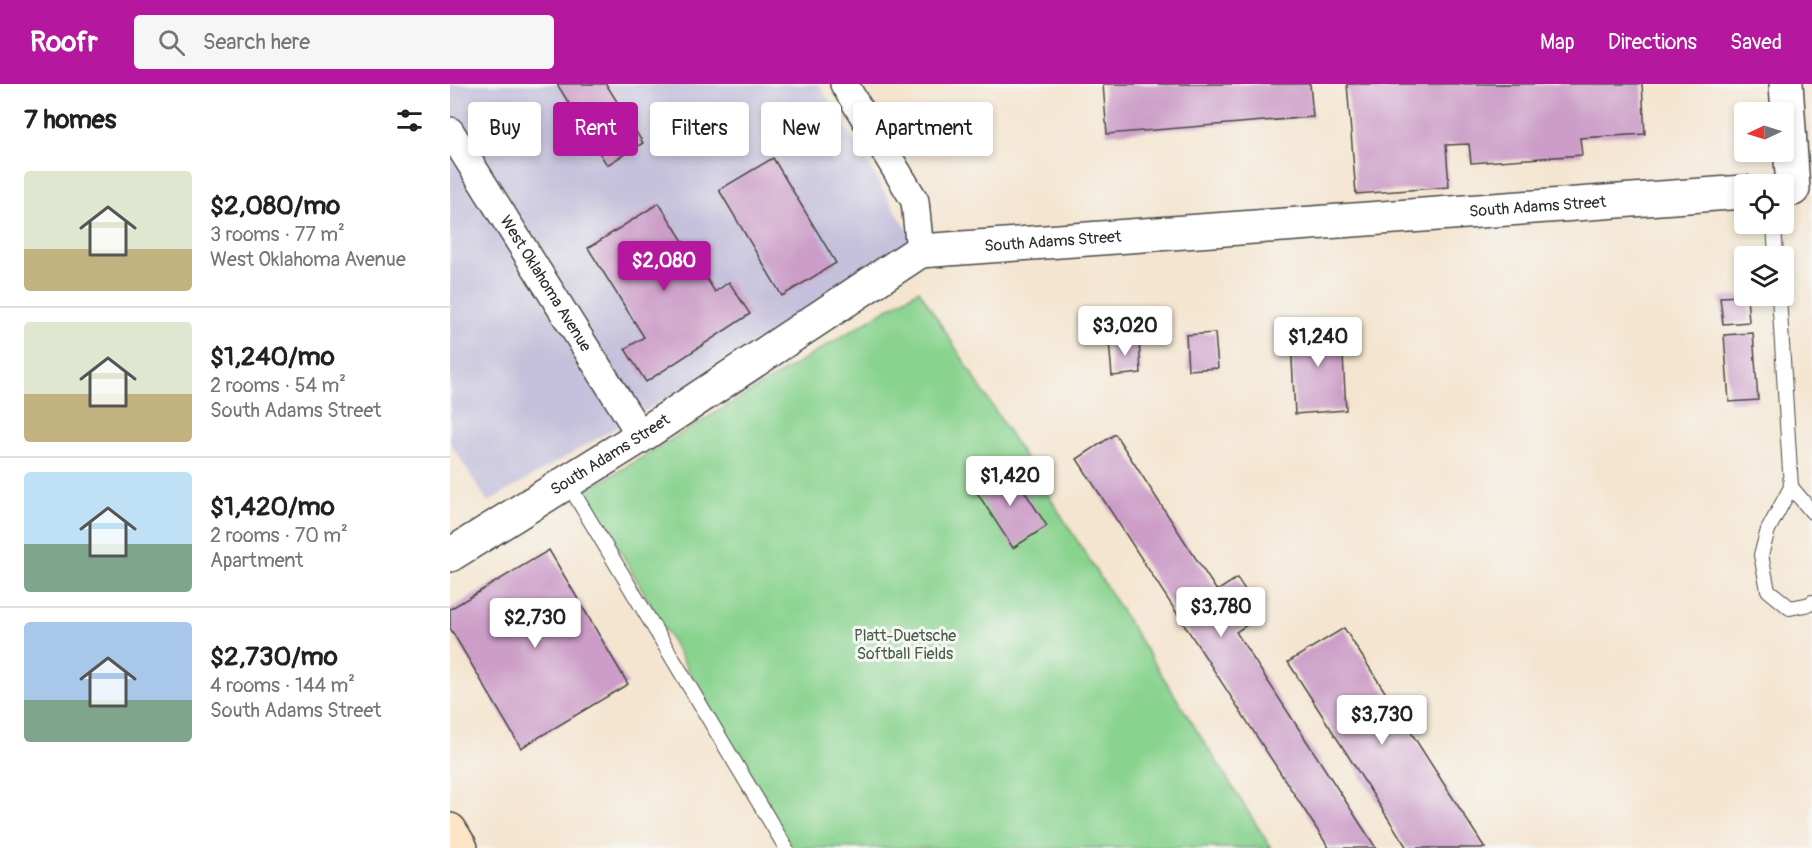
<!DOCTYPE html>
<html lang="en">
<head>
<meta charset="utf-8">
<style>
	body { margin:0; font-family:Pangolin,sans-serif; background:#f6f6f6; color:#202124; height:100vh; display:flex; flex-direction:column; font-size:22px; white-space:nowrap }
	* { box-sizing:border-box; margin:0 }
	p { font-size:20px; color:#757577 }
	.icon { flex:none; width:33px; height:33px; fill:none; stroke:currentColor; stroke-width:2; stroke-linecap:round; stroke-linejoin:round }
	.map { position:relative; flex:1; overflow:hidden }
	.sheet { display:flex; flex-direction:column; background:#fff; width:450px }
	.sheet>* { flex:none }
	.top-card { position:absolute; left:18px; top:18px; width:570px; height:54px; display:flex; gap:12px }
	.needle { width:39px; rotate:266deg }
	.controls { position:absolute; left:1284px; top:18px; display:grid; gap:12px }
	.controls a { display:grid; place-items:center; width:60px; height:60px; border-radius:6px; background:#fff; box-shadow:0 3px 9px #0003; font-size:30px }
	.price { position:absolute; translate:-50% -51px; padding:0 14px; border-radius:6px; background:#fff; color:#222; font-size:20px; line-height:39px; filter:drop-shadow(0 2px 3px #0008) }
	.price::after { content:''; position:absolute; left:50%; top:36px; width:18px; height:14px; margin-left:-9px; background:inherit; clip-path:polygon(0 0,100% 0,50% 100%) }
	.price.active { background:#b5179e; color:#fff }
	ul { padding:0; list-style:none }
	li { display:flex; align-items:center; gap:18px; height:150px; padding:0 24px }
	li+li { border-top:2px solid #e0e0e0 }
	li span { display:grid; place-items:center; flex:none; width:168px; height:120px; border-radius:6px; color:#555 }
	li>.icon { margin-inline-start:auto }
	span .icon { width:72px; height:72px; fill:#fffc; stroke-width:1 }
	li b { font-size:26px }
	h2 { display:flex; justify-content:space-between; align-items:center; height:72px; padding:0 24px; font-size:26px }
	.tag { padding:0 21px; border-radius:6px; background:#fff; box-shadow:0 3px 9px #0003; font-size:21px; line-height:54px }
	.tag.active { background:#b5179e; color:#fff }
	header { display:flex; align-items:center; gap:36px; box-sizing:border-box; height:84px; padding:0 30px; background:#b5179e; color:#fff }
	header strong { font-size:28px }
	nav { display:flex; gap:33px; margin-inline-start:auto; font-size:21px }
	.search { width:420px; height:54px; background:#f6f6f6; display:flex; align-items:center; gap:15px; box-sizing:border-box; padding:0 21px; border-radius:6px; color:#757577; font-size:22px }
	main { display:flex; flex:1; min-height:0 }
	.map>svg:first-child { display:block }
	.industrial { fill:#c5c0db }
	.green { fill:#89d38f; stroke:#5a7f5d; stroke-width:1.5 }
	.building { fill:#cc9dc8 }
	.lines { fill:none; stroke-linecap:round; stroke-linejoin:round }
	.service-casing { stroke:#494744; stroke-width:16 }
	.minor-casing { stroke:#494744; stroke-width:30 }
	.tertiary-casing { stroke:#494744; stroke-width:36 }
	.secondary-casing { stroke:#494744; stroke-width:36 }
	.service { stroke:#fff; stroke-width:14 }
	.minor { stroke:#fff; stroke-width:27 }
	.tertiary { stroke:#fff; stroke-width:33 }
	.secondary { stroke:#fde5c5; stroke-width:33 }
	.labels { text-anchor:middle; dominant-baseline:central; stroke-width:6; stroke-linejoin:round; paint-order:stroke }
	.street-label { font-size:16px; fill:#2b2b2b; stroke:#f6f6f2 }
	.park-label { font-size:16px; fill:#475d49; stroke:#f6f6f2 }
</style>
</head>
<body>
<header>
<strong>Roofr</strong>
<div class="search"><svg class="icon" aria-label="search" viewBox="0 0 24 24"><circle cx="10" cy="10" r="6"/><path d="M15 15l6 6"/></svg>Search here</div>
<nav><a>Map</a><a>Directions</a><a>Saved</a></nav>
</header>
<main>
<section class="sheet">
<h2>7 homes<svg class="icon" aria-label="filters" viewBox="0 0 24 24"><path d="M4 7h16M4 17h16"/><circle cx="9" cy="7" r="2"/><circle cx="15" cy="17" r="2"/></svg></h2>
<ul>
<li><span style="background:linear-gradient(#dfe7d0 65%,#c2b280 0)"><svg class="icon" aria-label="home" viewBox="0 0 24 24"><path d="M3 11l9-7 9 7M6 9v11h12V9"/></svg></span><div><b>$2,080/mo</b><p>3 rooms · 77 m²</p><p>West Oklahoma Avenue</p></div></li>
<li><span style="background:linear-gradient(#dfe7d0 60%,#c2b280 0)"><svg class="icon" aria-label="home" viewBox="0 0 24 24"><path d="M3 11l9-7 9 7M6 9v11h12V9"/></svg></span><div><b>$1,240/mo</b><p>2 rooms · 54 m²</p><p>South Adams Street</p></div></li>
<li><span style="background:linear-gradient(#bfe0f5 60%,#7fa58c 0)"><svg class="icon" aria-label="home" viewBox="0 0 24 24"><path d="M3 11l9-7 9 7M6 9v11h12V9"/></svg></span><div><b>$1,420/mo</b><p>2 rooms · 70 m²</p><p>Apartment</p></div></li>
<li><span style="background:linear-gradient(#a9c7e8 65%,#7fa58c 0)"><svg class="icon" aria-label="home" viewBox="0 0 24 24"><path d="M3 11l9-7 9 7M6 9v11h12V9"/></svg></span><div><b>$2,730/mo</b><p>4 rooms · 144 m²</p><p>South Adams Street</p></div></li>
</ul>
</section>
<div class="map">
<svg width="1362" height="764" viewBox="0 0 1362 764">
	<rect width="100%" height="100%" fill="#f6f6f2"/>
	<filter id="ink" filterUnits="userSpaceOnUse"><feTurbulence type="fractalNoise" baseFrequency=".0167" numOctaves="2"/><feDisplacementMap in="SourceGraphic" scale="12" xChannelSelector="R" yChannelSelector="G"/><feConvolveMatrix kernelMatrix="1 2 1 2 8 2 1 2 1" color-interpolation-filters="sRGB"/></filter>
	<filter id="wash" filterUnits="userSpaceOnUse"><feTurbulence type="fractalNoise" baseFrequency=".008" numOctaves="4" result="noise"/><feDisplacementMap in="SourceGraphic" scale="24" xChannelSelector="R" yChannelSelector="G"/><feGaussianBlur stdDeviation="1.35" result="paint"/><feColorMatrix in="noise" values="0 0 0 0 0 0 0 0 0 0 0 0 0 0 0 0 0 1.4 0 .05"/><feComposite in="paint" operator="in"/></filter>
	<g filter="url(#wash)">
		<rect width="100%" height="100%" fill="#f4e5d0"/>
		<path class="industrial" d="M0,0H369L470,167L38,418L0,359Z"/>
		<path class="green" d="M469,206L821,764H340L136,407Z"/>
		<g id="blocks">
			<g class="building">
				<path d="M107,0H156L193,59L157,81Z"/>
				<path d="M653,0H860L863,33L657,50Z"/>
				<path d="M897,0H1192L1195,50L1130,54L1132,71L1021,79L1019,60L996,61L999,103L906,110Z"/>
				<path d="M323,74L386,179L332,212L269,106Z"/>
				<path d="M209,119L265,208L279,198L300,230L196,298L175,265L194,253L138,164Z"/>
				<path d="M1294,212H1297L1299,238L1273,240L1270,213Z"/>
				<path d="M891,237L896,326L845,330L840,241Z"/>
				<path d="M765,249L768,284L738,286L736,251Z"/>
				<path d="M1303,249L1308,316L1279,318L1274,251Z"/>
				<path d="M689,255L691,289L662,292L659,257Z"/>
				<path d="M665,350L767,507L787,494L812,531L786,548L926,764H879L627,375Z"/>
				<path d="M558,382L597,442L563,464L524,404Z"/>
				<path d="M99,466L178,600L71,664L0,544V525Z"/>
				<path d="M894,544L1035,764H957L872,631L838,578Z"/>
			</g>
		</g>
	</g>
	<g filter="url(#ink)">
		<use href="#blocks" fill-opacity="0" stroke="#494744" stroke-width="1.5"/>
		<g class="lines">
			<defs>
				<g id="service">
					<path d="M1324,140L1326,172"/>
					<path d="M1329,212L1341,403"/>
					<path d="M117,398L336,764"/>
					<path d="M1362,428L1341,403L1318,446L1311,471L1318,506L1340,524L1360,520L1362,518"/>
				</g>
				<g id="minor">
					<path d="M394,0L465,117L470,167"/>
					<path id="s1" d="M0,47L191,352"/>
				</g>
				<g id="tertiary">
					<path d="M1336,0L1343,105"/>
					<path id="s2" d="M0,471L191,352L470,167L1294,108"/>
				</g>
				<path id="secondary" d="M0,746L11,764"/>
			</defs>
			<use href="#service" class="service-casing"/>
			<use href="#minor" class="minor-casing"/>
			<use href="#tertiary" class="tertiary-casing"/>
			<use href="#secondary" class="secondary-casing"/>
			<use href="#service" class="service"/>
			<use href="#minor" class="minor"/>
			<use href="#tertiary" class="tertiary"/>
			<use href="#secondary" class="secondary"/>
		</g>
	</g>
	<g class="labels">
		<g class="street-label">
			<text stroke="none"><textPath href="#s2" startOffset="1179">South Adams Street</textPath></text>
			<text stroke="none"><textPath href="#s2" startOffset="693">South Adams Street</textPath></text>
			<text stroke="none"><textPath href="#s1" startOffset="180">West Oklahoma Avenue</textPath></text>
			<text stroke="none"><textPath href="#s2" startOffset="189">South Adams Street</textPath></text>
		</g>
		<g class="park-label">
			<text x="455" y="552">Platt-Duetsche<tspan x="455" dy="18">Softball Fields</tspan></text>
		</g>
	</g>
</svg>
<div class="controls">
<a><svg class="needle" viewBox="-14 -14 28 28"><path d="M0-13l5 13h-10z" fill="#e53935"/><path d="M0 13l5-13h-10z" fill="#757577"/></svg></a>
<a><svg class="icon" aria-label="locate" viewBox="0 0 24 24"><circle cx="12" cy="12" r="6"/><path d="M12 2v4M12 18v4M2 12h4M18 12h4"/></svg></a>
<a><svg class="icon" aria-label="layers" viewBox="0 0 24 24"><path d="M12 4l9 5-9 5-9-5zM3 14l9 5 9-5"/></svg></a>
</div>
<b class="price active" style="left:214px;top:208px">$2,080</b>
<b class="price" style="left:675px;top:273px">$3,020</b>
<b class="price" style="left:868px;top:284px">$1,240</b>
<b class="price" style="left:560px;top:423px">$1,420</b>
<b class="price" style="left:771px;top:554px">$3,780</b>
<b class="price" style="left:85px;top:565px">$2,730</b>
<b class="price" style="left:932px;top:662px">$3,730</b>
<div class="top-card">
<a class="tag">Buy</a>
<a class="tag active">Rent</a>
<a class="tag">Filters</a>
<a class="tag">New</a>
<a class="tag">Apartment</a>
</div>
</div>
</main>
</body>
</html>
